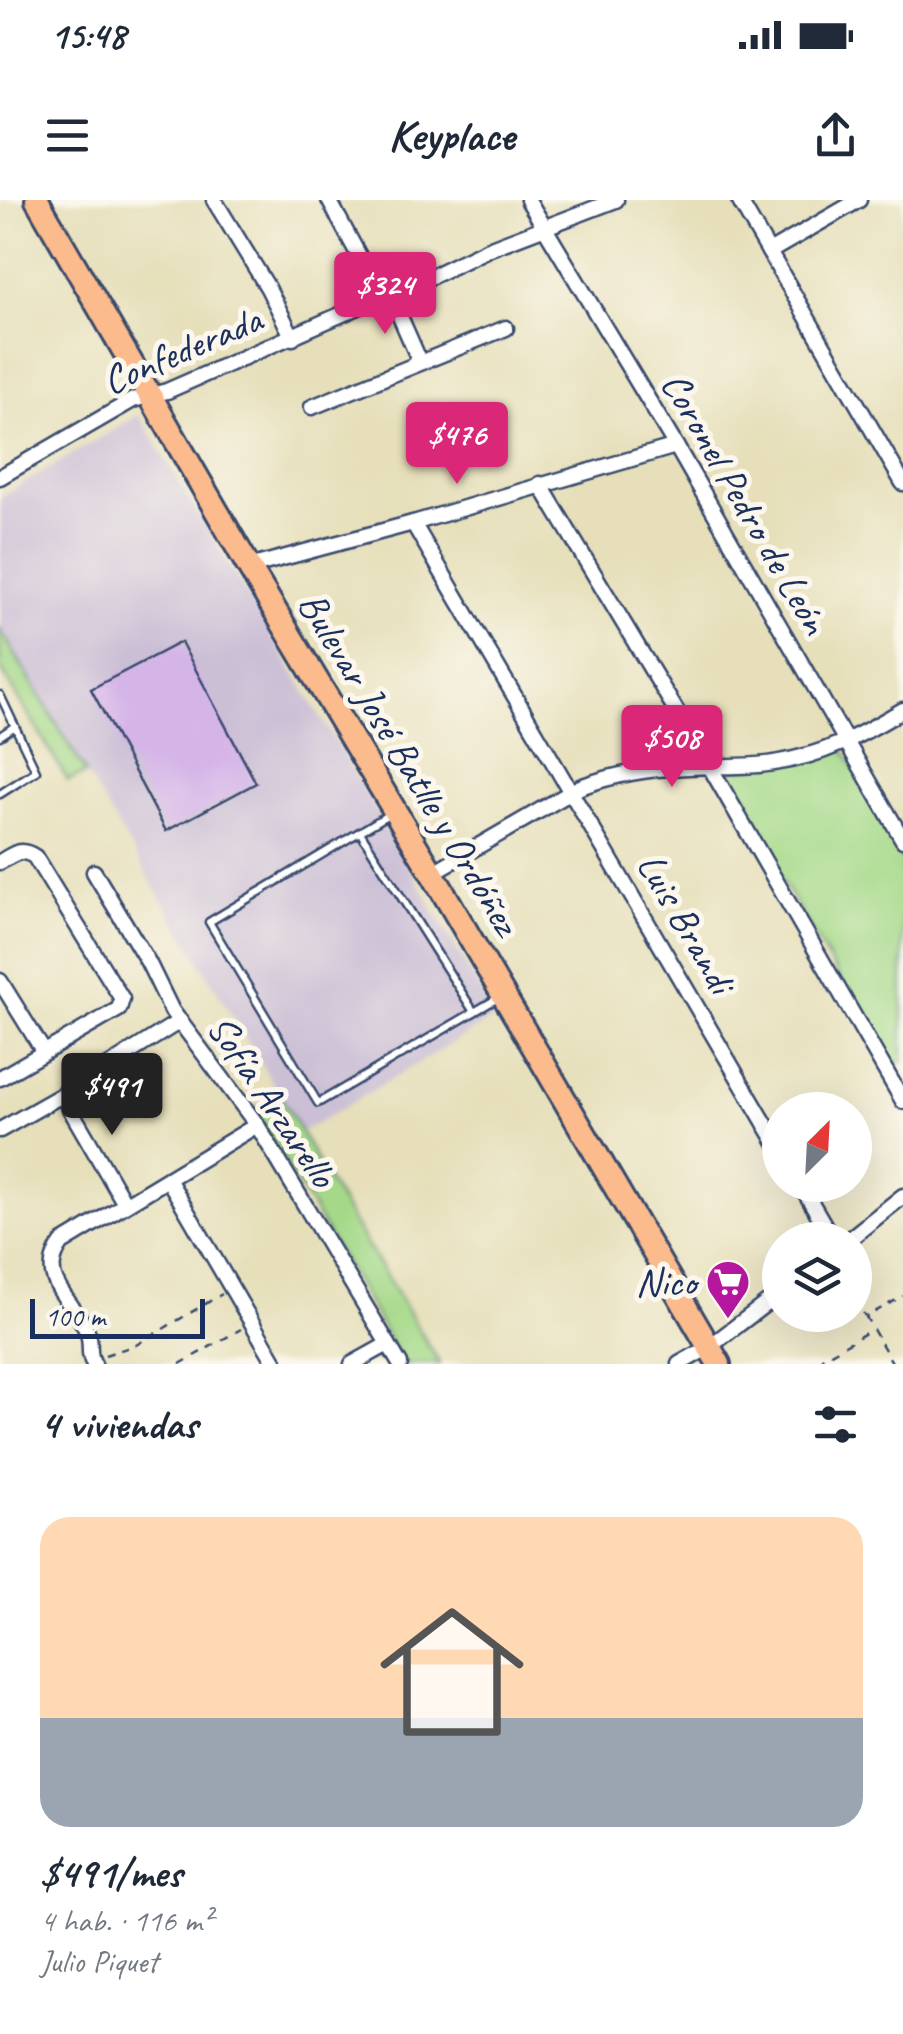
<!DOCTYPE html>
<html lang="es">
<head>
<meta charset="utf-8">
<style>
	body { margin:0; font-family:Caveat,sans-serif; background:#f2f2f3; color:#1f2937; height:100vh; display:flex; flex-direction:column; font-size:38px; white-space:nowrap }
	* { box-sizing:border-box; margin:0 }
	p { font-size:32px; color:#747a83 }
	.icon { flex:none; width:55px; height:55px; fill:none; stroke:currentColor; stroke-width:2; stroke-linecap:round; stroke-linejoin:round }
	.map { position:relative; height:1164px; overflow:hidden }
	.panel { display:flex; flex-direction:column; background:#fff; flex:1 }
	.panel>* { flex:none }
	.needle { width:65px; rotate:24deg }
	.controls { position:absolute; left:762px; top:892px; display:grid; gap:20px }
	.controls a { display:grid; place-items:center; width:110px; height:110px; border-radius:50%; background:#fff; box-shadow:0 10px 40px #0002; font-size:50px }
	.scale { position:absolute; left:30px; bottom:25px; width:175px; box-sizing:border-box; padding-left:10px; border:5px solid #1b2f5e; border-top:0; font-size:28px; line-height:35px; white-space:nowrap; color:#1b2f5e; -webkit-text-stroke:8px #fbf7ec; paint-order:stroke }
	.price { position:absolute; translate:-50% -85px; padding:0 22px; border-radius:10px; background:#db2777; color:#fff; font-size:32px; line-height:65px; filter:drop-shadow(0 2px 5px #0008) }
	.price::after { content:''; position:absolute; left:50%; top:60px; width:30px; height:22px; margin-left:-15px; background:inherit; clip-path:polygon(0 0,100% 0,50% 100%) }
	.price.current { background:#222; color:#fff }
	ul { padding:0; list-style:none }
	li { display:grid; align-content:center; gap:20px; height:530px; padding:0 40px }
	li+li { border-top:2px solid #e0e1e3 }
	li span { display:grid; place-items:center; height:310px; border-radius:30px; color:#555 }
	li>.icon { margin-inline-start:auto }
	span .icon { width:180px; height:180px; fill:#fffc; stroke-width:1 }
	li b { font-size:42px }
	h2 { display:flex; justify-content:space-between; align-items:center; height:120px; padding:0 40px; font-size:42px }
	.status { display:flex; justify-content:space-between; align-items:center; height:70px; padding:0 50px; background:#fff; direction:ltr }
	.status svg { height:28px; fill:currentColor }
	header { display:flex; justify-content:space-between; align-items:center; height:130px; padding:0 40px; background:#fff; font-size:45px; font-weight:700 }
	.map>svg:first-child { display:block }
	.industrial { fill:#cbbfd5 }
	.green { fill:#a5d989; stroke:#608474; stroke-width:2.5 }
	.building { fill:#d5b5e8 }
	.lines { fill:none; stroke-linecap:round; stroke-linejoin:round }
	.lane-casing { stroke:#39496c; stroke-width:11 }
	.street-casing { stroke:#39496c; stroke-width:19 }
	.primary-casing { stroke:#39496c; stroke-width:28 }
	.path { stroke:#39496c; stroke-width:2.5; stroke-dasharray:8 8; stroke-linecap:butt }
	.lane { stroke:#fff; stroke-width:6 }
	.street { stroke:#fff; stroke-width:14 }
	.primary { stroke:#fbbb8c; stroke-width:22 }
	.labels { text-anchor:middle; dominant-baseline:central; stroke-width:10; stroke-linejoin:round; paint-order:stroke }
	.street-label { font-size:40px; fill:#1b2f5e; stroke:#fbf7ec }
	.poi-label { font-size:40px; fill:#1b2f5e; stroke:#fbf7ec; text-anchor:end }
</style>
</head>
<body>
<div class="status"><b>15:48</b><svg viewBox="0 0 49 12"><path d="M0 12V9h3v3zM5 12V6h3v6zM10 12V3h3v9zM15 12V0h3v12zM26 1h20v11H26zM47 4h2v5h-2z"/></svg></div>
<header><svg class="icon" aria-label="menu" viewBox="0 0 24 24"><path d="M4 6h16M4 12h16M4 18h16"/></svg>Keyplace<svg class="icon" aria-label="share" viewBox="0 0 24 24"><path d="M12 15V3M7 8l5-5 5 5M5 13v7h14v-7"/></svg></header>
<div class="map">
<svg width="903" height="1164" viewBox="0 0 903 1164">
	<rect width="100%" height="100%" fill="#fbf7ec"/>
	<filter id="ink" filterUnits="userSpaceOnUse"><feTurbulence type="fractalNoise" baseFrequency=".01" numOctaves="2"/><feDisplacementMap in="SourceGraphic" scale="20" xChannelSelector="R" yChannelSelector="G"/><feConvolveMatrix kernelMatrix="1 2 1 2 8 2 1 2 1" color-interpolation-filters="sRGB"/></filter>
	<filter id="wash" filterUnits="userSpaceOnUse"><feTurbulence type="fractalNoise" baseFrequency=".0048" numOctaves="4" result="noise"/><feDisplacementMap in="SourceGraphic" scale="40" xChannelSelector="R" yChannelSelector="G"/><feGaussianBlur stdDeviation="2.25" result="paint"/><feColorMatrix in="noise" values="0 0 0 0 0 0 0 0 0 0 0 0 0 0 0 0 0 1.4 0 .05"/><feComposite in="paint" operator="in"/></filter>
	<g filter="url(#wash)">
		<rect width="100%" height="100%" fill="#e6dfba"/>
		<path class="industrial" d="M139,215L371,601L496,817L302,932L0,430V297Z"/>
		<g class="green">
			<path d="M0,430V429L86,573L68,581L0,467Z"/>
			<path d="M843,549L903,649V860L894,864L889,863L720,575L722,571Z"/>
			<path d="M281,896L328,981L440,1164H404L254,909Z"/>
		</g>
		<g id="blocks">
			<path class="building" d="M181,442L256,583L166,631L91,489Z"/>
		</g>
	</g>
	<g filter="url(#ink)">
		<use href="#blocks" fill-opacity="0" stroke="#39496c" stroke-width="2.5"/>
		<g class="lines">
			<defs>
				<g id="lane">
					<path d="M0,495L36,571L0,594"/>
					<path d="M0,536L15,526"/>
					<path d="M391,613L209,722L318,903L498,798"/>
					<path d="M360,632L474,812"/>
				</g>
				<g id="street">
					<path d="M214,0L268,88L293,138"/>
					<path d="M329,0L381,97"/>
					<path d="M528,0L676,246L903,640"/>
					<path d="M739,0L903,283"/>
					<path d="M769,52L859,0"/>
					<path d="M391,96L420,162"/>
					<path d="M312,207L506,128"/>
					<path d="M0,277L133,200L167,191L381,97L391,96L488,49L616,0"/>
					<path d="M540,284L710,567L903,901"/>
					<path d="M413,323L780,949"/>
					<path d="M249,367L413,323L676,246"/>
					<path d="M0,662C14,654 20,647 35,657L122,799L119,809L0,878"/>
					<path d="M94,672L148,762L172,811L257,925L400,1164"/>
					<path d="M432,673L580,587C615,574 651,568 688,567C716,565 746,568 774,563C825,555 859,536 903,510"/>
					<path d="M0,781L44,852"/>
					<path d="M62,895L125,1004"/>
					<path d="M0,930L62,895L180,821"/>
					<path d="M168,979L276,1164"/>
					<path d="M801,985L833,1040"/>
					<path d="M848,1040L903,996"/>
					<path d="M94,1164C87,1154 92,1145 88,1134C76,1101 34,1080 62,1043L257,925"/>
					<path d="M352,1164L388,1144"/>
					<path d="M679,1164L709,1147L780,1093"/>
				</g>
				<path id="primary" d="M37,0L249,367L432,673L719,1164"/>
			</defs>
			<use href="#lane" class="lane-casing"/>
			<use href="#street" class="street-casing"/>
			<use href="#primary" class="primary-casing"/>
			<g class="path">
				<path d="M855,1099L865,1116"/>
				<path d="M105,1155L136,1145L222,1094"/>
				<path d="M180,1164L241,1129"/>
				<path d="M824,1164L822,1158L871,1130"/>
				<path d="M893,1164L866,1117L903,1096"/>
			</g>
			<use href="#lane" class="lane"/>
			<use href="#street" class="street"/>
			<use href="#primary" class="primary"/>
		</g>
	</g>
	<defs>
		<symbol id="supermarket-pin" viewBox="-11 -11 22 30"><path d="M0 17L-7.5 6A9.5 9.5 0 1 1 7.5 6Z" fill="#b5179e" stroke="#fbf7ec"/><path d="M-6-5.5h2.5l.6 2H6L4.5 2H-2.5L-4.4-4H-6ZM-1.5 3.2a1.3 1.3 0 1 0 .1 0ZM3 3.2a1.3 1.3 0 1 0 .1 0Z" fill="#fff"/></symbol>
	</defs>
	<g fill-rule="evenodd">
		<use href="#supermarket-pin" x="703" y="1057" width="50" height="68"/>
	</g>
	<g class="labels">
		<g class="street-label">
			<text transform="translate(182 150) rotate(-23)">Confederada</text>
			<text transform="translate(745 303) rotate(60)">Coronel Pedro de León</text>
			<text transform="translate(409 563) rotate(59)">Bulevar José Batlle y Ordóñez</text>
			<text transform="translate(686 723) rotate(60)">Luis Brandi</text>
			<text transform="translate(272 901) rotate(56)">Sofía Arzarello</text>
		</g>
		<g class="poi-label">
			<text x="696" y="1082">Nico</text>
		</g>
	</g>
</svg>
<div class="controls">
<a><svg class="needle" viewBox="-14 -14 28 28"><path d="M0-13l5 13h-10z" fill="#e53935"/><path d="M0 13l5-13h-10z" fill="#747a83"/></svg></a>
<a><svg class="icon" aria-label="layers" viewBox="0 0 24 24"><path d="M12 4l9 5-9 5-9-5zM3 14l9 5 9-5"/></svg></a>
</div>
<div class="scale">100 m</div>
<b class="price" style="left:385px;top:137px">$324</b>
<b class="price" style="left:457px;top:287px">$476</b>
<b class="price" style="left:672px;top:590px">$508</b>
<b class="price current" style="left:112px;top:938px">$491</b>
</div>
<section class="panel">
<h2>4 viviendas<svg class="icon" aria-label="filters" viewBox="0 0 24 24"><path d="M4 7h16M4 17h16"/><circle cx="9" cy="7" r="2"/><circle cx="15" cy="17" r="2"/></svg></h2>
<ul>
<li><span style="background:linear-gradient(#ffd9b3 65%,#9aa5b1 0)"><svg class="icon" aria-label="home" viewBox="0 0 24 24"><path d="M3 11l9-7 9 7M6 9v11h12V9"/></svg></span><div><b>$491/mes</b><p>4 hab. · 116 m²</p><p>Julio Piquet</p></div></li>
</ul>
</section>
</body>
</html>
